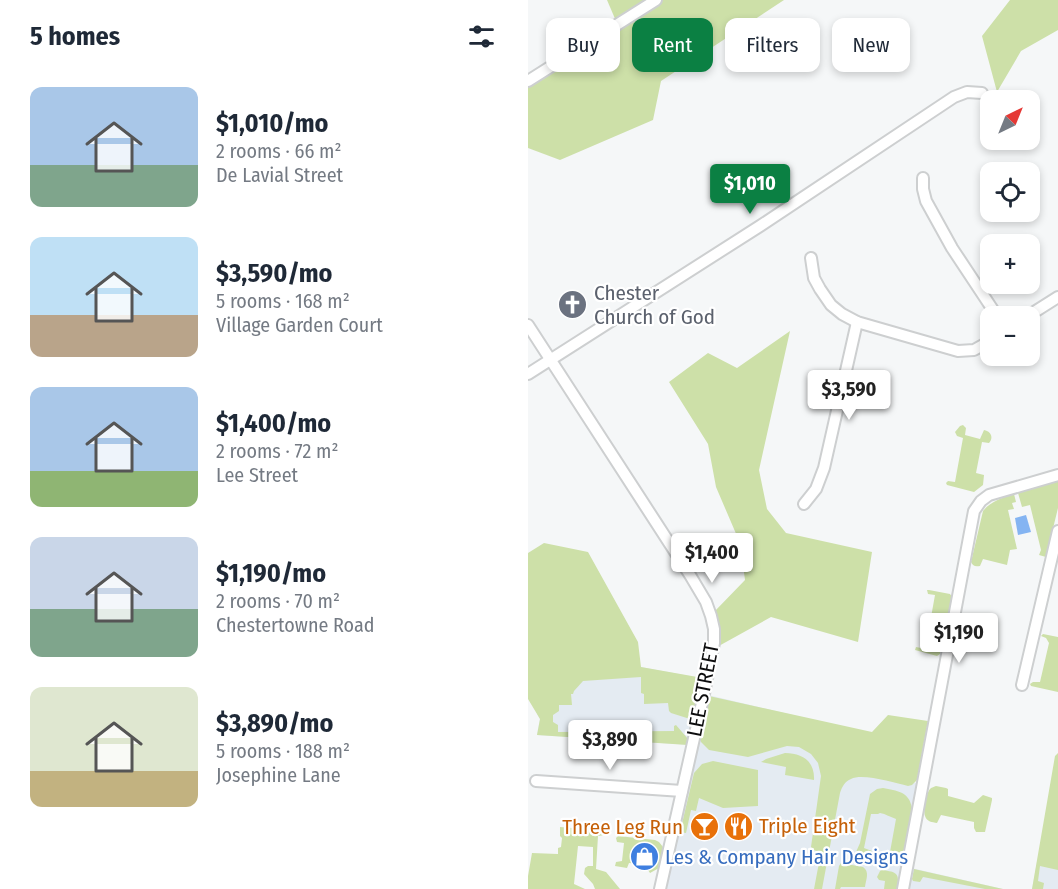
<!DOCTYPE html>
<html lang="en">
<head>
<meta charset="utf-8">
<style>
	body { margin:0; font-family:"Fira Sans Condensed",sans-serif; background:#f6f6f7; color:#1f2937; height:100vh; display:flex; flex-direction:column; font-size:22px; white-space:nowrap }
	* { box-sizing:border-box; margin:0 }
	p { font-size:20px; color:#747a83 }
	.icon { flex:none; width:33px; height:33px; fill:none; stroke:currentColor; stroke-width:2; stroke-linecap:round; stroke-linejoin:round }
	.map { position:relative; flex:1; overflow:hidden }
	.side { display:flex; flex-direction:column; background:#fff; width:528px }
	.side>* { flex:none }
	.guide { position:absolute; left:18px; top:18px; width:422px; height:54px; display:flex; gap:12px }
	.needle { width:39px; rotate:43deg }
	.tools { position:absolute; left:452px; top:90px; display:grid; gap:12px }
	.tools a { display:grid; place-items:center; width:60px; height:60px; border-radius:12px; background:#fff; box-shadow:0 3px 9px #0003; font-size:30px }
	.price { position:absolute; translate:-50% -51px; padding:0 14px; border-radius:6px; background:#fff; color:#222; font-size:20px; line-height:39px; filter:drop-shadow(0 2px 3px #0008) }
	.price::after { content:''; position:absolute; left:50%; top:36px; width:18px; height:14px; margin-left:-9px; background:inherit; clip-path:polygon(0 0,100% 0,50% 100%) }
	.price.current { background:#0b8043; color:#fff }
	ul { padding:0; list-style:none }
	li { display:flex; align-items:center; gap:18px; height:150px; padding:0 30px }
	li span { display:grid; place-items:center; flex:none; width:168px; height:120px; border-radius:12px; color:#555 }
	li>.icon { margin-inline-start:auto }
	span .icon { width:72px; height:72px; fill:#fffc; stroke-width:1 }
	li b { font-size:26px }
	h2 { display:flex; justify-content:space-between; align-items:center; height:72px; padding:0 30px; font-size:26px }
	.chip { padding:0 21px; border-radius:12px; background:#fff; box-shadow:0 3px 9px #0003; font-size:21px; line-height:54px }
	.chip.current { background:#0b8043; color:#fff }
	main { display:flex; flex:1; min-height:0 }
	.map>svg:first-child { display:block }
	.built { fill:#e4ebf2 }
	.green { fill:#cde0a8 }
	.water { fill:#84b4f2 }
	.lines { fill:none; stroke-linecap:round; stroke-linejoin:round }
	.street-casing { stroke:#cdcfd0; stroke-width:14 }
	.street { stroke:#fff; stroke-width:10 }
	.labels { text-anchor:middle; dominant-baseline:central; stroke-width:4.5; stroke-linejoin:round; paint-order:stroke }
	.worship-label { font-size:21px; fill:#5b616d; stroke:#fff; text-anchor:start }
	.street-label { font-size:21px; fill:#0d0d0e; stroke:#fff }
	.food-label { font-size:21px; fill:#c56008; stroke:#fff; text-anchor:start }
	.shop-label { font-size:21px; fill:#366cbe; stroke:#fff; text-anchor:start }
</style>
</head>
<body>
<main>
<section class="side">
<h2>5 homes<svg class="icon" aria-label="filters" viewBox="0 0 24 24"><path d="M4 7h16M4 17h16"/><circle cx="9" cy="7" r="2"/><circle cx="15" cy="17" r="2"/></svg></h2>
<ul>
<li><span style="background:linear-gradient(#a9c7e8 65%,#7fa58c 0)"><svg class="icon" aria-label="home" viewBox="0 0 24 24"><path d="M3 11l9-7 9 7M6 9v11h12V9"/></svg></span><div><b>$1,010/mo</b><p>2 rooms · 66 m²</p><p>De Lavial Street</p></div></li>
<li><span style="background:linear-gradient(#bfe0f5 65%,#b9a48a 0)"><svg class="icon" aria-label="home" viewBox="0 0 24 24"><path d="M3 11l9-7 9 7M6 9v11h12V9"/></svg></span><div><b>$3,590/mo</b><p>5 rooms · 168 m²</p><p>Village Garden Court</p></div></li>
<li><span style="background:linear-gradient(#a9c7e8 70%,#8fb573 0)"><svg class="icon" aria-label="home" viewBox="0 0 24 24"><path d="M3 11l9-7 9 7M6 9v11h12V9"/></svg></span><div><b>$1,400/mo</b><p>2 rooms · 72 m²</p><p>Lee Street</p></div></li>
<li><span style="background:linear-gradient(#c9d6e8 60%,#7fa58c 0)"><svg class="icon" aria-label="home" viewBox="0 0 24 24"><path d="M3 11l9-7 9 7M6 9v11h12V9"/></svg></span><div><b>$1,190/mo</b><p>2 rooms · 70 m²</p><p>Chestertowne Road</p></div></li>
<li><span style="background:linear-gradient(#dfe7d0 70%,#c2b280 0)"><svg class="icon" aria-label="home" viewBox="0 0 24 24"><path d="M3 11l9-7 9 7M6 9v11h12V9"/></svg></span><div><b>$3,890/mo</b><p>5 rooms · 188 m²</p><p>Josephine Lane</p></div></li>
</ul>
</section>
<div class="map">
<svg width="530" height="889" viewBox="0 0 530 889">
	<rect width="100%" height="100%" fill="#f5f7f8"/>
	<g class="built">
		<path d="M36,666L113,667L178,679L163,745L9,735L12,719L9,714Z"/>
		<path d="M176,694L316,727L387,783L394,784L379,867L475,889H132Z"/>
		<path d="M509,862L530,867V889H504Z"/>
	</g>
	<g class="green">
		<path d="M79,0H121L88,21Z"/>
		<path d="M128,0H256L133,81L125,120L32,160L0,148V83Z"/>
		<path d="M482,0H530V30L493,51L469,92L454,36Z"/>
		<path d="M262,331L231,470L239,509L258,533L344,552L330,642L243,617L189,647L190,627L187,611L217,580L212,543L188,487L180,444L141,382L180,353L209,368Z"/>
		<path d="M435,425L438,428L437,435L452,439L456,430C463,431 466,438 461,443L454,442L448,473L456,475L455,485L446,492L419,485L418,483L420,481L427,482L435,438L429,436L427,432L432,426Z"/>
		<path d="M530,481V508L518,557L511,555L513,550L502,505L494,507L490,493Z"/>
		<path d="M486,494L488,502L484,503L486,509L480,510L489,549L482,550L479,565L455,559L452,566C447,567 445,566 443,562L455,511C463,501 474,498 486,494Z"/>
		<path d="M16,543L60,552L110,642L113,667L175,678L165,718L162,719L143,713L141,711L140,703L116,704V694L113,693V677L55,681L46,691L45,694H43L44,705H31V711L25,715V722L30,725V732L146,731V726L148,725L160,739V745L9,735L12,719L0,699V553Z"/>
		<path d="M399,590H401L422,594L424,597L412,654L409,656L387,650L388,647L393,648L398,645L407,595L400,594Z"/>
		<path d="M515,634L530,637V692L503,686L502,684L505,682H512L521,643L518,638L513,636Z"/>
		<path d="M181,696L344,732L360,715L400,721L389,780L384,785L380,786C366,783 335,773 323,779C317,781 314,787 312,793L294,889H286L293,852L285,850L283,847L293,776L290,763L283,754L271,747L259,746L220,757L181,750L173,742L171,737Z"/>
		<path d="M257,753C274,753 287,761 286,780L257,775L258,767L233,762L238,759Z"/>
		<path d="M530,753V870L512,866L510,881L516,883L515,889H504L527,756Z"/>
		<path d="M185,761L230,770V806L195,808L171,798L168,811L163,810L158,833L152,832L166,773L174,764Z"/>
		<path d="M408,786L418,788L420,789V796L446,803L455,795L464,798V800L457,832H448L446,828V822L413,815L409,823C404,822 399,822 397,816C395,810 398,792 403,788C405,787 406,787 408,786Z"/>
		<path d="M355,788C369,791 381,791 384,808L375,857L370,863L358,862L353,856L355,852H362L368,819C362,817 358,814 352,813L350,814H343L336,848L344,851L343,855C338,858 332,857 328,852L332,843L342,794L349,789Z"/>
		<path d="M32,827L83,831L77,835L70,836L68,869L78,872L92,889H67L65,884L56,874L57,868L60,866H65V847L50,846L46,884L57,889H0V876L4,853L30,854V848L33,847L34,838L32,836Z"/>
		<path d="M90,836L127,840L131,842L135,847L131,868L122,873L120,870V865L101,863L99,868L87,866L88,862L94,861L96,843L89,842L88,838Z"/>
		<path d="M313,863L335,867C342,872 338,879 337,887H313L312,889H307L311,866Z"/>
		<path d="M386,869L475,889H457L395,877L392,882L385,881L384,879Z"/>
		<path d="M354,870C369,872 372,873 369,889H356L357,881L351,880L349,877L352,871Z"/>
	</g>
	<path class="water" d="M498,515L503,532L490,535L487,518Z"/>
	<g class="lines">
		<defs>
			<g id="street">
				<path d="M0,81L128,0"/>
				<path d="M395,178V189L398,201L424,248L469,316"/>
				<path d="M283,258L286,278L292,289L303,305L314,314L329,322L430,351L446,350L462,341"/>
				<path d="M500,316L530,297"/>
				<path d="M0,325L162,575L178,602L183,616L186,629V643L176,694L132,889"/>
				<path d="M0,374L232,226L426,97L439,92L454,93"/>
				<path d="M276,504L288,489L296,468L329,322"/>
				<path d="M494,685L530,531"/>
				<path d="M8,781L154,791"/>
				<path d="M375,889L446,511L453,501L461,495L530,475"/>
			</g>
		</defs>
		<use href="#street" class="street-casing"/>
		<use href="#street" class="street"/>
	</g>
	<defs>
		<symbol id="church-disc" viewBox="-11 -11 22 22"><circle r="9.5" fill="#6b7280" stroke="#fff"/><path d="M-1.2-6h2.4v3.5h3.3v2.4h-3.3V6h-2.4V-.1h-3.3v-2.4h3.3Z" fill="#fff"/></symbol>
		<symbol id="restaurant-disc" viewBox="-11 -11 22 22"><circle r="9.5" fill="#e8710a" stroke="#fff"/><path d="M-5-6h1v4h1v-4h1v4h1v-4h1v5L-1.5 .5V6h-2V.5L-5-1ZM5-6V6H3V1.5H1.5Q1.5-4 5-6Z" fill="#fff"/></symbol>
		<symbol id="bar-disc" viewBox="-11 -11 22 22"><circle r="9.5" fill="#e8710a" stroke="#fff"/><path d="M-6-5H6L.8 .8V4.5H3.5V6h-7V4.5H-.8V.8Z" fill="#fff"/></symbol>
		<symbol id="shop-disc" viewBox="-11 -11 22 22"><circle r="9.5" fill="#3f7fe0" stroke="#fff"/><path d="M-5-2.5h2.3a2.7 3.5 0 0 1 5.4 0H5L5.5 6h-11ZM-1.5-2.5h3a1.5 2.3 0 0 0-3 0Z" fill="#fff"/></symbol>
	</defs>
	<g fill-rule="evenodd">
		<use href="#church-disc" x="28" y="288" width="33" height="33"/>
		<use href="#restaurant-disc" x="194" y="810" width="33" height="33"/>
		<use href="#bar-disc" x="160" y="810" width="33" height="33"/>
		<use href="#shop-disc" x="100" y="840" width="33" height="33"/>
	</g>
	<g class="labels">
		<g class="worship-label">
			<text x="66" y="293">Chester<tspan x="66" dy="24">Church of God</tspan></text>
		</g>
		<g class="street-label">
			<text transform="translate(175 690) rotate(-79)">LEE STREET</text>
		</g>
		<g class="food-label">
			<text x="231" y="826">Triple Eight</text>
			<text x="155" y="827" text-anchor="end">Three Leg Run</text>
		</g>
		<g class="shop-label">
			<text x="137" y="857">Les &amp; Company Hair Designs</text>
		</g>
	</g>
</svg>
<div class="tools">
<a><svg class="needle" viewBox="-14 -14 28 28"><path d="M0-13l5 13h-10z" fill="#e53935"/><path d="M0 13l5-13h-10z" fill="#747a83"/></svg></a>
<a><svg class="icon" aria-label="locate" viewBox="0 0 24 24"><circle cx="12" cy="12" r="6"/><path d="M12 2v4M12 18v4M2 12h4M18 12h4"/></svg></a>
<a>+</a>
<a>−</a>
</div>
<b class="price current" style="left:222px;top:215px">$1,010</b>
<b class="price" style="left:321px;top:421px">$3,590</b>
<b class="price" style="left:184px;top:584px">$1,400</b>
<b class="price" style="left:431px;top:664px">$1,190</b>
<b class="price" style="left:82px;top:771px">$3,890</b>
<div class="guide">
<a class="chip">Buy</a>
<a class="chip current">Rent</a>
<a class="chip">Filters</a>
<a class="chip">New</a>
</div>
</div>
</main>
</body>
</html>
